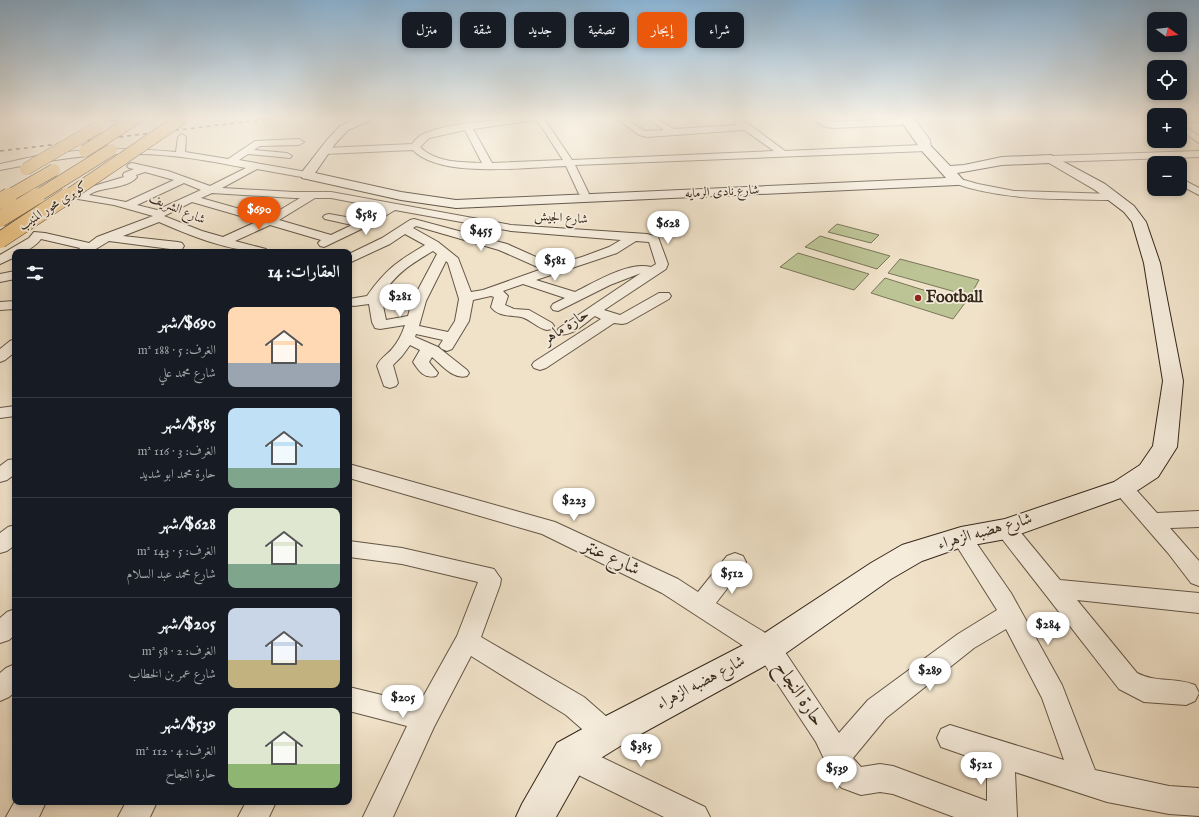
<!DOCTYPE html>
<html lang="ar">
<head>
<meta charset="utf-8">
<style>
	body { margin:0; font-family:"IM FELL English",Amiri,serif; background:#242831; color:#f1f3f6; direction:rtl; height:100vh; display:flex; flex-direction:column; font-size:15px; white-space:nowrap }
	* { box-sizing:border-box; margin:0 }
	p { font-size:13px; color:#9ea1a6 }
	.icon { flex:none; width:22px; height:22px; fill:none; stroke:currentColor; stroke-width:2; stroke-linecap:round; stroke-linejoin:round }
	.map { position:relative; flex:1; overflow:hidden; direction:ltr }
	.side { position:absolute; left:12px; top:249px; width:340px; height:556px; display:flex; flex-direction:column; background:#171b24; border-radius:8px; box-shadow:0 2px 6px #0003; direction:rtl }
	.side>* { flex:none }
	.top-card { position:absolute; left:364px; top:12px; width:380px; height:36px; direction:rtl; display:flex; gap:8px }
	.needle { width:26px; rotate:105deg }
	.buttons { position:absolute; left:1147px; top:12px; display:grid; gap:8px }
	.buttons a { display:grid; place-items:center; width:40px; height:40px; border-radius:8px; background:#171b24; box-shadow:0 2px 6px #0003; font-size:20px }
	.price { position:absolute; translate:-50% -34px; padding:0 9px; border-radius:14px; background:#fff; color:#222; font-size:13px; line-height:26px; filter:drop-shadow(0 1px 2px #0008) }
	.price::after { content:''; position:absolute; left:50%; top:24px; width:12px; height:9px; margin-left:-6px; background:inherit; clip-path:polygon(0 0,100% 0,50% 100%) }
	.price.on { background:#ea580c; color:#fff }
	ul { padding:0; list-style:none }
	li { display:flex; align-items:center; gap:12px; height:100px; padding:0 12px }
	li+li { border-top:1px solid #363941 }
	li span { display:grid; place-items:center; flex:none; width:112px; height:80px; border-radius:8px; color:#555 }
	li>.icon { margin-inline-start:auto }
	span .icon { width:48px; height:48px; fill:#fffc; stroke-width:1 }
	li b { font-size:17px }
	h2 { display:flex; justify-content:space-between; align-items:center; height:48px; padding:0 12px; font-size:17px }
	.tag { padding:0 14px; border-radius:8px; background:#171b24; box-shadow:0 2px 6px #0003; font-size:14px; line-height:36px }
	.tag.on { background:#ea580c; color:#fff }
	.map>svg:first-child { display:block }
	.green { fill:#bcc395; stroke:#797658 }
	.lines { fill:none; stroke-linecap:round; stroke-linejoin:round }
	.street-casing { stroke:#645646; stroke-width:2 }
	.secondary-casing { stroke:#36281b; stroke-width:2 }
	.highway-casing { stroke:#36281b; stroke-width:2 }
	.street { fill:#f5ecdc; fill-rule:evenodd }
	.secondary { fill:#f5ecdc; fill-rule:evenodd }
	.highway { fill:#e8c184; fill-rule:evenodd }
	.rail { stroke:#36281b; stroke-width:1.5; stroke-dasharray:4 4; stroke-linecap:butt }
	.highway-bridge-far1-casing { stroke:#36281b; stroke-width:13; stroke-linecap:butt }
	.highway-bridge-casing { stroke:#36281b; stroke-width:17; stroke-linecap:butt }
	.highway-bridge-far1 { stroke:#e8c184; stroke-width:12 }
	.highway-bridge { stroke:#e8c184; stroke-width:16 }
	.poi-dot { fill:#8f2418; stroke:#f5ecdc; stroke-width:1.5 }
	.labels { text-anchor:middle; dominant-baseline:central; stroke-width:3.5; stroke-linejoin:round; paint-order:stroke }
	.far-street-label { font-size:13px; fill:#36281b; stroke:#f5ecdc }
	.poi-label { font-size:16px; font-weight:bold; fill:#36281b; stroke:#f5ecdc; text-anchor:start }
	.street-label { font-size:16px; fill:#36281b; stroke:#f5ecdc }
	.near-street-label { font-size:19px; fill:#36281b; stroke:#f5ecdc }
</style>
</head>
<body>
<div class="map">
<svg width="1199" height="817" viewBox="0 0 1199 817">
	<rect width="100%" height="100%" fill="#f0e2c9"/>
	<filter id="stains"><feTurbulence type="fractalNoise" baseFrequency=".005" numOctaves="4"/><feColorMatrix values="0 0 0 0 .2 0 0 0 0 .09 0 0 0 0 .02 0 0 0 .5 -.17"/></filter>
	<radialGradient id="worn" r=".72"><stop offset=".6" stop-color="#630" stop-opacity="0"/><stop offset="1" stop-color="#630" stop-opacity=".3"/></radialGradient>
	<g class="green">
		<path d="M837,224L879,235L871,243L828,232Z"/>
		<path d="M820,236L890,256L877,269L805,247Z"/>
		<path d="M798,253L869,274L854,290L780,267Z"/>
		<path d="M900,259L979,280L970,296L888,273Z"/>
		<path d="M885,278L965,303L953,319L871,293Z"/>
	</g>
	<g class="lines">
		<defs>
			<g id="street">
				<path d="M522,117H543L572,160L774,151L744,130L647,137L639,135L614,117H623L645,131L664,130L645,117H654L674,129L737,125L733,121L737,118L750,125L785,151L921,145L922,140L905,117H913L930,140L931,148L926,151L575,165L589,194L584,197L579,194L566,166C528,167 440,179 413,150L325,154L320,151L325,148L412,144C415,140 419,136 423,134C447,123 494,121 522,117ZM537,120L563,160L492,163L473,129ZM465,130L482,163C461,162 436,163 420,147L429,138Z"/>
				<path d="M809,117H819L832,122L901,119L905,122L901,125L832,128L823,126Z"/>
				<rect x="1180" y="117" width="19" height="5"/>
				<path d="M1180,123L1199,136V143L1180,130Z"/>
				<path d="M182,134L186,137L185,152L228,159L255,141L299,139L304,142L299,145L260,146L254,150L287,153L292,156L290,158L248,154L239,160L307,172L312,175L311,177L307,178L257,169L222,188L294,192H331L511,225L647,234L658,237L668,264L666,269L604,310L620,315L659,293H669L671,296L669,299L627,323L622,324L614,323L546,368L540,370L534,368L532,365L534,362L601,319L595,316C585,323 572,337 559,334L557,331L559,328L641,273L610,285L558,311L553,310L551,307L553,304L565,298L523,284L503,291L508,296L505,305L514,309L529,310L552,323L554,326L552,329L547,330C537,328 530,319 521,317C511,315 498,317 491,307L494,297L491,296L473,300L469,321L452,349L447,351L442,349L439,346L443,340L416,334L415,337L438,347L467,370L469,373L467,376C453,380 442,365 432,357L429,362L438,373L436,376C424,379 419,371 413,362L420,350L410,345L402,356L393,365L398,383L396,386L390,388L384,386L377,366C380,358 387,355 392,349C398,342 402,334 405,325L380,329L375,328L372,322L369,304L354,306L349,305V299L367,296C386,269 398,261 425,245L405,234L390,244L349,263V254L382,238L410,220L414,219L507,244L554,265L582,257L609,247L621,240L511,231L395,210L372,224L324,247L320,246L318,243L321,240L270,225L235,241L266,249L268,252C230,252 194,237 159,222L123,236L178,242L182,243L184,246L182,249L178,250L109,241L91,252H77L80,248L41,239C34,248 26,252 15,252V257L0,264V255L29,238L34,232L45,233L89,243L97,237L153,216L114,205L78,199L77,197L80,190L124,177L123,175L124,173L134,169L129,168L127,166L129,164L132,163L168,171L210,186L246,168C210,161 173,154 136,154C90,153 45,161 0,170V164C19,160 38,155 57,153C97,148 136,148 176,152L178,137ZM145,172L174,180L126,202L89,195C101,186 126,190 137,177L136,175ZM184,183L201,190L157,210L137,205ZM212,193L294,198H300L268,217L201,198ZM315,198H331L383,208L363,220L329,214L325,215L323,217L325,219L352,225L331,235L279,220ZM192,202L258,221L223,237L202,231L164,216ZM416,226L499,250L542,269L483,290L471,292L458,258L438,242L413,228ZM636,241L649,242L656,264L651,267C629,261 595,282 575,292L536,280L617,253ZM433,251L437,254L412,301L408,316L386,320L381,296C398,272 408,266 433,251ZM446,261L448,263L459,299L455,321L448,332L419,326L426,301Z"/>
				<path d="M1199,151V157L1051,162L1046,159L1051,156Z"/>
				<path d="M957,178L978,184L1014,191L1114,194L1119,197L1114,200C1059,199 1006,201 953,183L952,181L953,179Z"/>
				<path d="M1180,178L1199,188V195L1180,185Z"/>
				<path d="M15,271V279L0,282V274Z"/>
				<path d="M15,301V309L0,310V302Z"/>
				<path d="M15,339V352L5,360L0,362V349L10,341Z"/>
				<path d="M15,406V416L0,418V408Z"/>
				<path d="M15,459V474L7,480L0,482V466L8,460Z"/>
				<path d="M349,464L555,522L678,579L698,592L727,556L735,553L743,556L746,562L743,568L716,603L777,640L839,733L868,700L958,634L997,610L951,537L954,531L961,529L968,531L1011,593L1062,685L1095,770L1169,786L1199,788V816L1169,814L1107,802L1015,772L1017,817H954L893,794L880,792L861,795L842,788L835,782L816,742L759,656L662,593L542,534L349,478ZM1006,629L1042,698L1064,760L950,725L941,729L937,738L941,747L987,763V801L893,766L880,764L861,767L853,758L886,718L974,648Z"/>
				<path d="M1123,481L1130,483L1157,513L1199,511V527L1170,528L1199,561V586L1191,583L1168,553L1116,493L1113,488L1116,483Z"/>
				<path d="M1006,521L1013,523L1060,580L1199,593V613L1077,600L1137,673C1156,683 1176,677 1195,685L1199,693L1195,701L1186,705L1144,702L1119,689L999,535L996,529L999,523Z"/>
				<path d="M15,525V545L7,551L0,553V533L8,527Z"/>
				<path d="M349,541L402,548L494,569L501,579L500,585L481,637L584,697L616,725L620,734L616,743L607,747L598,743L566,715L471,656L434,727L393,817H363L407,726L349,711V687L419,704L457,636L478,582L402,564L349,557Z"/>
				<path d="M15,609V635L9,640L0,643V618L7,612Z"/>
				<path d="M15,664V692L9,697L0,701V673L6,668Z"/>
				<path d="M570,742L705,807L710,817H664L560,766L556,756L560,746Z"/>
				<path d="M15,801V802H46L39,817H6Z"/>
				<path d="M126,802H157L150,817H118Z"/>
				<path d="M246,802H276L269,817H238Z"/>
			</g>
			<path id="secondary" d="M361,117H375L374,119L348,130L335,144L315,173L401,192L456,200L946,178L922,151L898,117H908L930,145L950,166L964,165L1002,157L1051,155L1105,184L1134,206L1146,222L1160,263L1183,381L1177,447L1158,477L1132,494L1006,539L962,547L922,561L891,579L779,658L630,740L583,769L556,817H516L522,804L557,743L606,716L757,638L871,563L902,545L961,527L1005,519L1114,482L1140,465L1153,446L1163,381L1144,263L1132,222L1124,212L1095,190L1049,163L1002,165L957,173L964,181L962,184L957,185L456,208L401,200L302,178L301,175L302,172L327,140L340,126Z"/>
			<path id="highway" d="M109,117H120C118,121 115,121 110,120Z"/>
		</defs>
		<use href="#street" class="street-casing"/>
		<use href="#secondary" class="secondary-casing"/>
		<use href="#highway" class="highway-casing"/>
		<use href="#street" class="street"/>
		<use href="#secondary" class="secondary"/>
		<use href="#highway" class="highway"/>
		<path class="rail" d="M0,151L287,117"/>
		<defs>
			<g id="highway-bridge-far1">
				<path d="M85,151L138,117"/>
				<path d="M26,169L98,127"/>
				<path d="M7,197L54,170"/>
				<path d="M36,197L111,150"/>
				<path d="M66,197L184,117"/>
			</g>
			<g id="highway-bridge">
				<path d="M0,201L9,196"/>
				<path d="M0,219L37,196"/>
				<path d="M0,240L67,196"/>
			</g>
		</defs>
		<use href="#highway-bridge-far1" class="highway-bridge-far1-casing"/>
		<use href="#highway-bridge" class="highway-bridge-casing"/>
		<use href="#highway-bridge-far1" class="highway-bridge-far1"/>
		<use href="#highway-bridge" class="highway-bridge"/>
	</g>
	<linearGradient id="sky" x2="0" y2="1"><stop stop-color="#8bb6d8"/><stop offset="0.51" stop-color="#f8f2e7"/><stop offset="1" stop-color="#f8f2e7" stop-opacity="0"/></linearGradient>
	<rect width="1199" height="231" fill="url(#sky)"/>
	<circle class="poi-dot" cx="918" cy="298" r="4"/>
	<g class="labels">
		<g class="far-street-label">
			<text transform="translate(722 192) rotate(-3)">شارع نادى الرمايه</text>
			<text transform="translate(53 206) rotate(-33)">كوبري محور المنيب</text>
			<text transform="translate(177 209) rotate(23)">شارع الشريف</text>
			<text transform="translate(561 218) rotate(4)">شارع الجيش</text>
		</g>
		<g class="poi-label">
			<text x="926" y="298">Football</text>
		</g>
		<g class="street-label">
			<text transform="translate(566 327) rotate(-33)">حارة ماهر</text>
			<text transform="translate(985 532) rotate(-16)">شارع هضبه الزهراء</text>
			<text transform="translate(701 683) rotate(-28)">شارع هضبه الزهراء</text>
		</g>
		<g class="near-street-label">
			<text transform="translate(611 558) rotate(25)">شارع عنتر</text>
			<text transform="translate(799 694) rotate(56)">حارة النجاح</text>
		</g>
	</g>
	<rect width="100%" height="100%" filter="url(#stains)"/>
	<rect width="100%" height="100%" fill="url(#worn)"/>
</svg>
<div class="buttons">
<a><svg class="needle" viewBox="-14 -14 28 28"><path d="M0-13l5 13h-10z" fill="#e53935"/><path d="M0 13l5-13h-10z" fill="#9ea1a6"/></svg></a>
<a><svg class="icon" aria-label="locate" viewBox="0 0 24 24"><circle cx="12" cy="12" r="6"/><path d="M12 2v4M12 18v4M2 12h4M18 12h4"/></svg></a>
<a>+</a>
<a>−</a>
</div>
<b class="price on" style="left:259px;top:231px">$690</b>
<b class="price" style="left:366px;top:236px">$585</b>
<b class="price" style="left:668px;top:245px">$628</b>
<b class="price" style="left:481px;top:252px">$455</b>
<b class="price" style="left:555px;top:282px">$581</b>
<b class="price" style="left:400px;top:318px">$281</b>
<b class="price" style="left:574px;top:522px">$223</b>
<b class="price" style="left:732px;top:595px">$512</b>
<b class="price" style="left:1048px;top:646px">$284</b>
<b class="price" style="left:930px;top:692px">$289</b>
<b class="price" style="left:403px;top:719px">$205</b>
<b class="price" style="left:641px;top:768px">$385</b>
<b class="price" style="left:981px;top:786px">$521</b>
<b class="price" style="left:837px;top:790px">$539</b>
<div class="top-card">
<a class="tag">شراء</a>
<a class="tag on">إيجار</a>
<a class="tag">تصفية</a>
<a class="tag">جديد</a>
<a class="tag">شقة</a>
<a class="tag">منزل</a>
</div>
<section class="side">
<h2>العقارات: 14<svg class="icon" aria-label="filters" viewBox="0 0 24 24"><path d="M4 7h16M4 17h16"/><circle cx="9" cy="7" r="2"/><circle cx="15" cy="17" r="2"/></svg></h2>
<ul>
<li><span style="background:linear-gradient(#ffd9b3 70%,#9aa5b1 0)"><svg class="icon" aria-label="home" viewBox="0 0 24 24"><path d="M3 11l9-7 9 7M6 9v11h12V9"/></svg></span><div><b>$690/شهر</b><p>الغرف: 5 · 188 m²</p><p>شارع محمد علي</p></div></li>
<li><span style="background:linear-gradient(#bfe0f5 75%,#7fa58c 0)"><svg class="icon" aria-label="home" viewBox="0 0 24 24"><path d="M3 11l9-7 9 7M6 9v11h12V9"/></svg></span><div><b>$585/شهر</b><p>الغرف: 3 · 116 m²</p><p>حارة محمد ابو شديد</p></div></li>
<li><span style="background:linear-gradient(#dfe7d0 70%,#7fa58c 0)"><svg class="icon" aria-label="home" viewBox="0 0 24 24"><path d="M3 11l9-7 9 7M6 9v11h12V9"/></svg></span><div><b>$628/شهر</b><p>الغرف: 5 · 143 m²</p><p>شارع محمد عبد السلام</p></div></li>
<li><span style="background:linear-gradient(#c9d6e8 65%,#c2b280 0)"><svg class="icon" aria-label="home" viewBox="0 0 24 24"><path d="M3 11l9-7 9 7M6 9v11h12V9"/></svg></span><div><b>$205/شهر</b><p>الغرف: 2 · 58 m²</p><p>شارع عمر بن الخطاب</p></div></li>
<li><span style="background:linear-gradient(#dfe7d0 70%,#8fb573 0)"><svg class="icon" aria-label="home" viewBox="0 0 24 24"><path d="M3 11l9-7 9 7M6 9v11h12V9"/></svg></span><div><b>$539/شهر</b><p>الغرف: 4 · 112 m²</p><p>حارة النجاح</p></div></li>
</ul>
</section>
</div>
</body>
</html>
